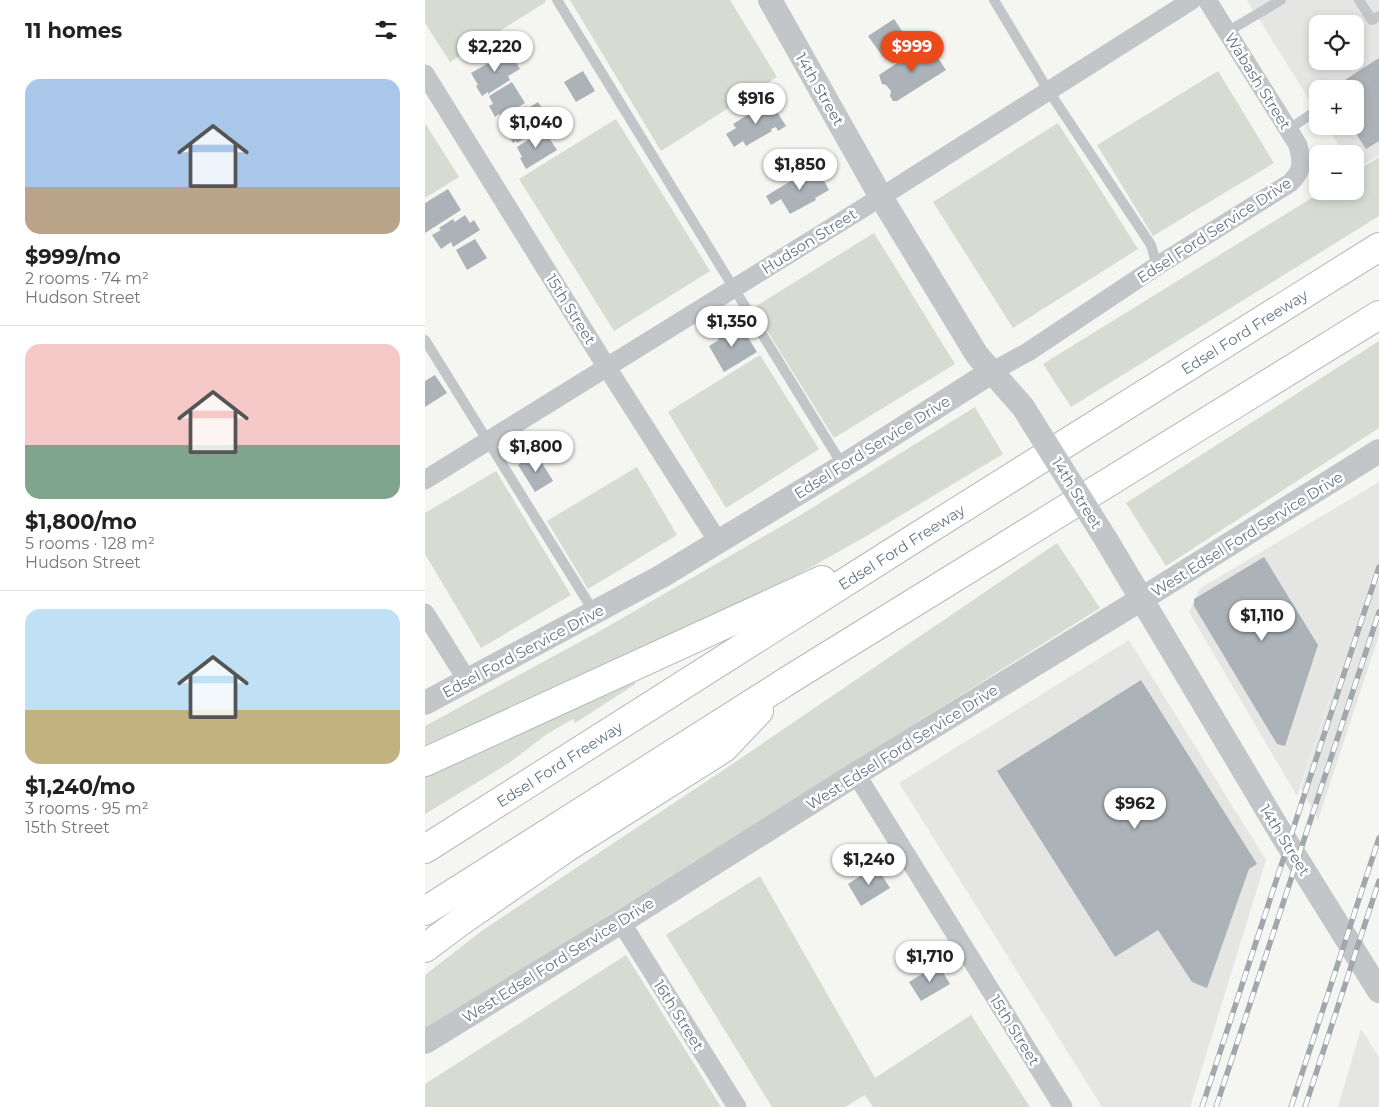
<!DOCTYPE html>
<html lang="en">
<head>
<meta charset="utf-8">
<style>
	body { margin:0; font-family:Montserrat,sans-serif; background:#f6f6f6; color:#222; height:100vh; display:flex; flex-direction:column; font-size:19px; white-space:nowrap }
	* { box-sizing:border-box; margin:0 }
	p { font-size:16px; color:#767676 }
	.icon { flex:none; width:28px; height:28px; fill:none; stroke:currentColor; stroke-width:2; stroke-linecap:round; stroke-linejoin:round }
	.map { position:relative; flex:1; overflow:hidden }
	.drawer { display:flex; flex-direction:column; background:#fff; width:425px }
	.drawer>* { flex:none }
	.controls { position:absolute; left:884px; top:15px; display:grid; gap:10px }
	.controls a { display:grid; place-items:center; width:55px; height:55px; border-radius:10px; background:#fff; box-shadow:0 2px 8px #0003; font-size:25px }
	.price { position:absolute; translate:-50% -42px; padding:0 11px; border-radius:18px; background:#fff; color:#222; font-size:16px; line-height:32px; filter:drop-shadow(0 1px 2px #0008) }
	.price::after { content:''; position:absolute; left:50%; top:30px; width:15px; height:11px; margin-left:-8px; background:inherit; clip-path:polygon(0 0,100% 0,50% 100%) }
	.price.current { background:#eb4b1b; color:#fff }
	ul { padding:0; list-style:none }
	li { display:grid; align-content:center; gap:10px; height:265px; padding:0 25px }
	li+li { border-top:1px solid #e0e0e0 }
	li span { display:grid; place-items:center; height:155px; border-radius:15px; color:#555 }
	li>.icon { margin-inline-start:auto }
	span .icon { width:90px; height:90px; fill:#fffc; stroke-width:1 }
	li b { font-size:21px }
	h2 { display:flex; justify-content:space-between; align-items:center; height:60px; padding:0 25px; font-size:21px }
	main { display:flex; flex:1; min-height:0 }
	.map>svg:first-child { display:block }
	.built { fill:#e5e6e4; fill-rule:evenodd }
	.green { fill:#d6dcd2 }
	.building { fill:#abb3b8 }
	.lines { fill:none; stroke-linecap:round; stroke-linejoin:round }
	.motorway-casing { stroke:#b4b8bb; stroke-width:30 }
	.service { stroke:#c2c6c9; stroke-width:10 }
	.minor { stroke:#c2c6c9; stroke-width:19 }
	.tertiary { stroke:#c2c6c9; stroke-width:24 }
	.motorway { stroke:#fff; stroke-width:28 }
	.rail-casing { stroke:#a0a7ad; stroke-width:5.5 }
	.rail { stroke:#fff; stroke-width:4; stroke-dasharray:11; stroke-linecap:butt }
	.tertiary-bridge { stroke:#c2c6c9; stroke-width:24 }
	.labels { text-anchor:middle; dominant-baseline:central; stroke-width:5; stroke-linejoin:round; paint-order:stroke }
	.street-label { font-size:15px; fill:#627583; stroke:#fff }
</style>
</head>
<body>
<main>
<section class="drawer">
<h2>11 homes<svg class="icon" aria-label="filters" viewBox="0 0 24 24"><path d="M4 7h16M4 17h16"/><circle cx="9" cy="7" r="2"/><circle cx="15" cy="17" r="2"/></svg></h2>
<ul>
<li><span style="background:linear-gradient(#a9c7e8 70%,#b9a48a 0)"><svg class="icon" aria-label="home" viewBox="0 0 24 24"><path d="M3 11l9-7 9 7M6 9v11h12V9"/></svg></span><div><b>$999/mo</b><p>2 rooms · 74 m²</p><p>Hudson Street</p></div></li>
<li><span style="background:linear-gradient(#f6c9c9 65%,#7fa58c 0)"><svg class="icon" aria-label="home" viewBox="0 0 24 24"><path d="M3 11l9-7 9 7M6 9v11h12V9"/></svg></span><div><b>$1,800/mo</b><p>5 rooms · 128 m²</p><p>Hudson Street</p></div></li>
<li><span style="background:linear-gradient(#bfe0f5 65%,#c2b280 0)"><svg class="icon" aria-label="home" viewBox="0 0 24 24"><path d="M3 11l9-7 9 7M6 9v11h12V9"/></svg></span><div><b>$1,240/mo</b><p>3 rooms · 95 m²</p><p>15th Street</p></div></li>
</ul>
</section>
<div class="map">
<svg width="954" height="1107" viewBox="0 0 954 1107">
	<rect width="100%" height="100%" fill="#f5f5f1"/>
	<g class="built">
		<path d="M822,0H954V155L930,170V154H919L902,126H930V89H892V112ZM892,24H930V61H892Z"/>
		<path d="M954,482V635L893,820L876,788L922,647L872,796L764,612L774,589Z"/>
		<path d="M704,640L841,860L765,1107H677L474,783Z"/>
		<path d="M936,1029L954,1057V1107H913Z"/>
	</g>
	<g class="green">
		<path d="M0,0H120L121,2L25,62L0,23Z"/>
		<path d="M145,0H305L352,77L236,151Z"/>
		<path d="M793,71L849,163L728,236L672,145Z"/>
		<path d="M191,119L285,271L189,331L94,179Z"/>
		<path d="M0,123L34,177L0,198Z"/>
		<path d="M633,123L713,249L588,328L508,202Z"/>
		<path d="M954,157V216L646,407L618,364L898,191H930V172Z"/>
		<path d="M449,233L530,364L409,438L328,308Z"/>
		<path d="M954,341V428L741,566L701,503Z"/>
		<path d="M335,355L394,449L301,508L243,412Z"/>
		<path d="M550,407L578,454L438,538L374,574L305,607L194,666L0,755V726L175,631L374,516Z"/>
		<path d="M212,467L252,535L163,589L122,521Z"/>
		<path d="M71,471L146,595L56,648L0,554V513Z"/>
		<path d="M632,543L675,608L0,1030V975L58,930L300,769Z"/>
		<path d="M212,679L209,685L150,723L148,719L122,734L84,763L0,814V777Z"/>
		<path d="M335,876L450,1078L546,1015L605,1107H448L440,1095L420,1107H347L241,935Z"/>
		<path d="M201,955L296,1107H0V1084Z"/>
	</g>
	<g class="building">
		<path d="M469,19L483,40L458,57L443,36Z"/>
		<path d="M503,43L521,70L472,101H468L465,96L466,91L461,85L457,84L454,75Z"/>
		<path d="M84,51L95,69L83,76L85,80L63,94V92L57,96L51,86L53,85L46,73Z"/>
		<path d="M954,58V141L941,149L926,126H930V89H906Z"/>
		<path d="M158,71L170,91L151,102L139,82Z"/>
		<path d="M87,82L100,103L77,117L74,114L70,117L64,106L68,104L64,96Z"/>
		<path d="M345,101L361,126L353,131L351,127L346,129L347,131L321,146L318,141L309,147L301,134L311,128L308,124Z"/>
		<path d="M113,102L124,118L114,125L115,128L92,143L91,141L88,143L76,123L101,106L103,108Z"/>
		<path d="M119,130L132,150L101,169L95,158L97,157L92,147Z"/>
		<path d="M389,167L396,181L398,179L404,190L390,198L391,200L365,214L356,199L346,205L341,196Z"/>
		<path d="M23,189L36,210L0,233V203Z"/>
		<path d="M40,215L45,223L49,220L55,230L28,247L26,242L16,249L7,235L16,230L14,228L28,219L30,222Z"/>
		<path d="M50,239L62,258L42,270L31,250Z"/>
		<path d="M305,326L308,331L316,326L332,352L299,372L284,346L294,340L290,334Z"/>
		<path d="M10,375L22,393L0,407V381Z"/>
		<path d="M111,453L128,481L110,492L93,465Z"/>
		<path d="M839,557L893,645L860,746L852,744L769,606V599Z"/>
		<path d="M716,680L832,864L824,869L782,988L767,982L733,930L690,957L572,771Z"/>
		<path d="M451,866L465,888L436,906L423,884Z"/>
		<path d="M513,964L525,984L496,1001L484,982Z"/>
	</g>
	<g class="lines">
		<defs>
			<g id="motorway">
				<path d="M0,762L397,580"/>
				<path id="s1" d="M0,849L493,536L954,247"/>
				<path d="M0,911L367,678L954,315"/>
				<path d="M0,948L32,924L141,848L299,748L334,711"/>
			</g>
		</defs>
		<use href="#motorway" class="motorway-casing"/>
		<g class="service">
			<path d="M132,0L418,466"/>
			<path d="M569,0L623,90L726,245L732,266"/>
			<path d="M934,0L947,20L954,16"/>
			<path d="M802,32L856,0"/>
			<path d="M863,130L892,110"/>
			<path d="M0,340L169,612"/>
		</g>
		<g class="minor">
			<path d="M0,74L181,366L294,543"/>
			<path d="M568,371L603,352L732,266L865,183C879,169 877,163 873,145L782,0"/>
			<path d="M0,480L456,197L767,0"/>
			<path d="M0,613L42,680"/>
			<path d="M431,774L638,1107"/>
			<path d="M196,922L312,1107"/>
		</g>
		<g class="tertiary">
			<path d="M345,0L456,197L552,355L598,407"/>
			<path d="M682,541L857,835L954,991"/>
			<path d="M0,703L237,576L418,466L568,371"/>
			<path d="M0,1042L196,922L431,774L715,600L954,451"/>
		</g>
		<use href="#motorway" class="motorway"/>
		<defs>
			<g id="rail">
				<path d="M777,1107L954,567"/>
				<path d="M791,1107L954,612"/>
				<path d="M866,1107L954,838"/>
				<path d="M880,1107L954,881"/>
			</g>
		</defs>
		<use href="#rail" class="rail-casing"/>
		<use href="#rail" class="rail"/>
		<path class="tertiary-bridge" d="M598,407L682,541"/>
	</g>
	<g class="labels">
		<g class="street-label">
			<text transform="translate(833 81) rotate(58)">Wabash Street</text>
			<text transform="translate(395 89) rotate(60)">14th Street</text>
			<text transform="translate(789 230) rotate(-33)">Edsel Ford Service Drive</text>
			<text transform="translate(384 241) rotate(-32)">Hudson Street</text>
			<text transform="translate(146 309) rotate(58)">15th Street</text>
			<text stroke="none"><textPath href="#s1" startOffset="969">Edsel Ford Freeway</textPath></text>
			<text transform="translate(447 447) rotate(-32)">Edsel Ford Service Drive</text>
			<text transform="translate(652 493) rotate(58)">14th Street</text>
			<text transform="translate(822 534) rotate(-32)">West Edsel Ford Service Drive</text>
			<text stroke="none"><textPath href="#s1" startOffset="564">Edsel Ford Freeway</textPath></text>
			<text transform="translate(98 651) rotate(-28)">Edsel Ford Service Drive</text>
			<text transform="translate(477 747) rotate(-32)">West Edsel Ford Service Drive</text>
			<text stroke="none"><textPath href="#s1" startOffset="159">Edsel Ford Freeway</textPath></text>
			<text transform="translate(860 840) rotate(58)">14th Street</text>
			<text transform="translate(133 960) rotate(-32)">West Edsel Ford Service Drive</text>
			<text transform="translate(254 1015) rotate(58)">16th Street</text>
			<text transform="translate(590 1030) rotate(58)">15th Street</text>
		</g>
	</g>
</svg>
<div class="controls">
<a><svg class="icon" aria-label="locate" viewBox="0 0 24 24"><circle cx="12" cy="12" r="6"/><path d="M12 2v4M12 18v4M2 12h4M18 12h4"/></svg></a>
<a>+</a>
<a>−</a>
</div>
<b class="price" style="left:70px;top:73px">$2,220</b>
<b class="price current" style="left:487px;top:73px">$999</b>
<b class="price" style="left:331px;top:125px">$916</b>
<b class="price" style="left:111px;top:149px">$1,040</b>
<b class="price" style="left:375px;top:191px">$1,850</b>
<b class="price" style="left:307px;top:348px">$1,350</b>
<b class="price" style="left:111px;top:473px">$1,800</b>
<b class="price" style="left:837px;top:642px">$1,110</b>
<b class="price" style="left:710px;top:830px">$962</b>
<b class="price" style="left:444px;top:886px">$1,240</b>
<b class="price" style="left:505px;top:983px">$1,710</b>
</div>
</main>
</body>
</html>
